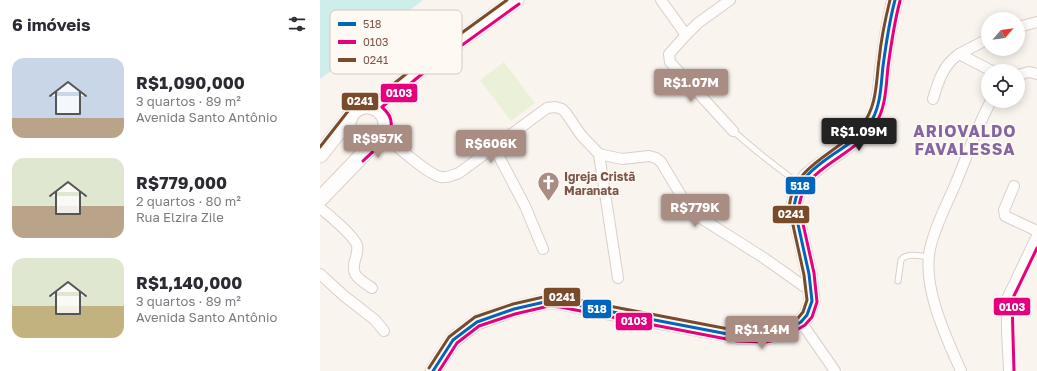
<!DOCTYPE html>
<html lang="pt">
<head>
<meta charset="utf-8">
<style>
	body { margin:0; font-family:"Golos Text",sans-serif; background:#f2f2f3; color:#2b2b33; height:100vh; display:flex; flex-direction:column; font-size:15px; white-space:nowrap }
	* { box-sizing:border-box; margin:0 }
	p { font-size:13px; color:#7c7c81 }
	.icon { flex:none; width:22px; height:22px; fill:none; stroke:currentColor; stroke-width:2; stroke-linecap:round; stroke-linejoin:round }
	.map { position:relative; flex:1; overflow:hidden }
	.details { display:flex; flex-direction:column; background:#fff; width:320px }
	.details>* { flex:none }
	.needle { width:26px; rotate:62deg }
	.controls { position:absolute; left:661px; top:12px; display:grid; gap:8px }
	.controls a { display:grid; place-items:center; width:44px; height:44px; border-radius:50%; background:#fff; box-shadow:0 2px 10px #0003; font-size:20px }
	.price { position:absolute; translate:-50% -34px; padding:0 9px; border-radius:4px; background:#a98d83; color:#fff; font-size:13px; line-height:26px; filter:drop-shadow(0 1px 2px #0008) }
	.price::after { content:''; position:absolute; left:50%; top:24px; width:12px; height:9px; margin-left:-6px; background:inherit; clip-path:polygon(0 0,100% 0,50% 100%) }
	.price.selected { background:#222; color:#fff }
	ul { padding:0; list-style:none }
	li { display:flex; align-items:center; gap:12px; height:100px; padding:0 12px }
	li span { display:grid; place-items:center; flex:none; width:112px; height:80px; border-radius:12px; color:#555 }
	li>.icon { margin-inline-start:auto }
	span .icon { width:48px; height:48px; fill:#fffc; stroke-width:1 }
	li b { font-size:17px }
	h2 { display:flex; justify-content:space-between; align-items:center; height:48px; padding:0 12px; font-size:17px }
	main { display:flex; flex:1; min-height:0 }
	.map>svg:first-child { display:block }
	.green { fill:#eaf1d8 }
	.water { fill:#ceeeec }
	.lines { fill:none; stroke-linecap:round; stroke-linejoin:round }
	.lane-casing { stroke:#d9cfca; stroke-width:7 }
	.street-casing { stroke:#d9cfca; stroke-width:12 }
	.secondary-casing { stroke:#dbd0cb; stroke-width:17 }
	.lane { stroke:#fefdfc; stroke-width:5 }
	.street { stroke:#fefdfc; stroke-width:10 }
	.secondary { stroke:#fefdfc; stroke-width:15 }
	.bus-1-casing { stroke:#fff9f3; stroke-width:6 }
	.bus-2-casing { stroke:#fff9f3; stroke-width:6 }
	.bus-3-casing { stroke:#fff9f3; stroke-width:6 }
	.bus-1 { stroke:#0065bd; stroke-width:3 }
	.bus-2 { stroke:#e5007d; stroke-width:3 }
	.bus-3 { stroke:#7a4b2a; stroke-width:3 }
	.labels { text-anchor:middle; dominant-baseline:central; stroke-width:3.5; stroke-linejoin:round; paint-order:stroke }
	.poi-label { font-size:12px; font-weight:bold; fill:#7d5549; stroke:#fff9f3; text-anchor:start }
	.district-label { font-size:16px; font-weight:bold; letter-spacing:1px; fill:#8566a0; stroke:#fff9f3 }
	.key { fill:#fff9f3; stroke:#d8c8c0; stroke-width:1 }
	.key-label { font-size:11px; fill:#7d5549 }
	.line-badge { stroke:#fff9f3; stroke-width:1.5 }
	.badge-label { font-size:11px; text-anchor:middle; font-weight:bold; fill:#fff }
</style>
</head>
<body>
<main>
<section class="details">
<h2>6 imóveis<svg class="icon" aria-label="filters" viewBox="0 0 24 24"><path d="M4 7h16M4 17h16"/><circle cx="9" cy="7" r="2"/><circle cx="15" cy="17" r="2"/></svg></h2>
<ul>
<li><span style="background:linear-gradient(#c9d6e8 75%,#b9a48a 0)"><svg class="icon" aria-label="home" viewBox="0 0 24 24"><path d="M3 11l9-7 9 7M6 9v11h12V9"/></svg></span><div><b>R$1,090,000</b><p>3 quartos · 89 m²</p><p>Avenida Santo Antônio</p></div></li>
<li><span style="background:linear-gradient(#dfe7d0 60%,#b9a48a 0)"><svg class="icon" aria-label="home" viewBox="0 0 24 24"><path d="M3 11l9-7 9 7M6 9v11h12V9"/></svg></span><div><b>R$779,000</b><p>2 quartos · 80 m²</p><p>Rua Elzira Zile</p></div></li>
<li><span style="background:linear-gradient(#dfe7d0 60%,#c2b280 0)"><svg class="icon" aria-label="home" viewBox="0 0 24 24"><path d="M3 11l9-7 9 7M6 9v11h12V9"/></svg></span><div><b>R$1,140,000</b><p>3 quartos · 89 m²</p><p>Avenida Santo Antônio</p></div></li>
</ul>
</section>
<div class="map">
<svg width="717" height="371" viewBox="0 0 717 371">
	<rect width="100%" height="100%" fill="#faf4ee"/>
	<path class="green" d="M184,62L215,103L191,121L160,80Z"/>
	<path class="water" d="M0,0H103L63,30L53,40L41,47L32,56L0,79Z"/>
	<g class="lines">
		<defs>
			<g id="lane">
				<path d="M413,131L439,153L479,184"/>
				<path d="M578,281L581,260C587,252 600,256 609,257"/>
			</g>
			<g id="street">
				<path d="M341,0L366,35L349,54L350,62L413,131"/>
				<path d="M698,27L717,22"/>
				<path d="M366,35L378,23L410,0"/>
				<path d="M668,39L639,54L672,71"/>
				<path d="M698,75L709,72L717,74"/>
				<path d="M613,99C618,82 623,65 639,54"/>
				<path d="M63,135C75,144 108,175 121,177C127,178 133,175 139,173L227,108L235,107L242,109L246,113L261,135L279,154L302,159L329,156L336,158L341,162L368,207L376,215L444,258L492,292"/>
				<path d="M174,147L205,206L223,249"/>
				<path d="M279,154L298,278"/>
				<path d="M694,186L684,210L685,216L717,231"/>
				<path d="M0,208C9,215 33,235 37,245C38,249 37,253 36,257C29,275 39,279 52,288"/>
				<path d="M0,274L23,295L55,320L64,331"/>
				<path d="M481,322L515,371"/>
				<path d="M641,371C626,337 602,287 610,249C615,226 626,206 635,185C647,157 656,128 671,101"/>
				<path d="M689,371L687,331V299L717,236"/>
			</g>
			<g id="secondary">
				<circle cx="47" cy="125" r="19"/>
				<path d="M53,107L99,70L196,0"/>
				<path d="M0,155L30,117"/>
				<path d="M0,199L56,141"/>
				<path d="M113,371L133,340L157,322L194,309L229,301L241,302L293,313L418,336L445,337L460,334L481,322L487,315L492,301L489,274L474,206C476,194 479,186 486,177C505,159 531,147 547,127C562,109 560,87 563,66C566,44 569,21 575,0"/>
			</g>
		</defs>
		<use href="#lane" class="lane-casing"/>
		<use href="#street" class="street-casing"/>
		<use href="#secondary" class="secondary-casing"/>
		<use href="#lane" class="lane"/>
		<use href="#street" class="street"/>
		<use href="#secondary" class="secondary"/>
		<defs>
			<path id="bus-1" d="M113,371L133,340L157,322L194,309L229,301L241,302L418,336L445,337L460,334L481,322L487,315L492,301L489,274L474,206C476,196 479,186 485,178C504,155 536,146 552,120C561,104 561,84 563,66C566,44 569,22 575,0"/>
			<g id="bus-2">
				<path d="M43,161C58,146 86,128 62,107L102,74L199,4"/>
				<path d="M119,371L137,343L159,326L195,314L229,306L240,307L417,341L445,342L462,339L485,325L492,317L497,302L494,273L479,206C481,197 483,188 489,181C509,159 539,150 556,123C566,107 566,86 568,67C571,45 574,23 580,1"/>
				<path d="M694,371L692,300L717,248"/>
			</g>
			<g id="bus-3">
				<path d="M0,147L32,106L41,101L51,102L96,66L187,0"/>
				<path d="M109,368L129,337L155,317L193,304L228,296L242,297L419,331L445,332L458,329L478,318L483,312L487,300L484,275L469,207C474,163 518,154 542,125C557,107 556,82 559,60C561,40 565,20 570,0"/>
			</g>
		</defs>
		<use href="#bus-1" class="bus-1-casing"/>
		<use href="#bus-2" class="bus-2-casing"/>
		<use href="#bus-3" class="bus-3-casing"/>
		<use href="#bus-1" class="bus-1"/>
		<use href="#bus-2" class="bus-2"/>
		<use href="#bus-3" class="bus-3"/>
	</g>
	<defs>
		<symbol id="church-pin" viewBox="-11 -11 22 30"><path d="M0 17L-7.5 6A9.5 9.5 0 1 1 7.5 6Z" fill="#a98d83" stroke="#fff9f3"/><path d="M-1.2-6h2.4v3.5h3.3v2.4h-3.3V6h-2.4V-.1h-3.3v-2.4h3.3Z" fill="#fff"/></symbol>
	</defs>
	<g fill-rule="evenodd">
		<use href="#church-pin" x="216" y="170" width="25" height="34"/>
	</g>
	<g class="labels">
		<g class="poi-label">
			<text x="244" y="176">Igreja Cristã<tspan x="244" dy="14">Maranata</tspan></text>
		</g>
		<g class="district-label">
			<text x="645" y="131">ARIOVALDO<tspan x="645" dy="18">FAVALESSA</tspan></text>
		</g>
	</g>
	<rect x="10" y="10" width="132" height="64" rx="6" class="key"/>
	<rect x="18" y="22" width="18" height="4" fill="#0065bd"/>
	<rect x="18" y="40" width="18" height="4" fill="#e5007d"/>
	<rect x="18" y="58" width="18" height="4" fill="#7a4b2a"/>
	<g class="key-label">
		<text x="43" y="28">518</text>
		<text x="43" y="46">0103</text>
		<text x="43" y="64">0241</text>
	</g>
	<g class="line-badge">
		<rect x="60" y="83" width="38" height="20" rx="4" fill="#e5007d"/>
		<rect x="21" y="92" width="38" height="19" rx="4" fill="#7a4b2a"/>
		<rect x="465" y="176" width="31" height="19" rx="4" fill="#0065bd"/>
		<rect x="452" y="205" width="38" height="19" rx="4" fill="#7a4b2a"/>
		<rect x="223" y="287" width="38" height="20" rx="4" fill="#7a4b2a"/>
		<rect x="673" y="297" width="38" height="19" rx="4" fill="#e5007d"/>
		<rect x="262" y="299" width="30" height="20" rx="4" fill="#0065bd"/>
		<rect x="295" y="312" width="38" height="19" rx="4" fill="#e5007d"/>
	</g>
	<g class="badge-label">
		<text x="79" y="97">0103</text>
		<text x="40" y="105">0241</text>
		<text x="480" y="190">518</text>
		<text x="471" y="218">0241</text>
		<text x="242" y="301">0241</text>
		<text x="692" y="311">0103</text>
		<text x="277" y="313">518</text>
		<text x="314" y="325">0103</text>
	</g>
</svg>
<div class="controls">
<a><svg class="needle" viewBox="-14 -14 28 28"><path d="M0-13l5 13h-10z" fill="#e53935"/><path d="M0 13l5-13h-10z" fill="#7c7c81"/></svg></a>
<a><svg class="icon" aria-label="locate" viewBox="0 0 24 24"><circle cx="12" cy="12" r="6"/><path d="M12 2v4M12 18v4M2 12h4M18 12h4"/></svg></a>
</div>
<b class="price" style="left:371px;top:103px">R$1.07M</b>
<b class="price selected" style="left:539px;top:152px">R$1.09M</b>
<b class="price" style="left:58px;top:159px">R$957K</b>
<b class="price" style="left:171px;top:164px">R$606K</b>
<b class="price" style="left:375px;top:228px">R$779K</b>
<b class="price" style="left:442px;top:350px">R$1.14M</b>
</div>
</main>
</body>
</html>
